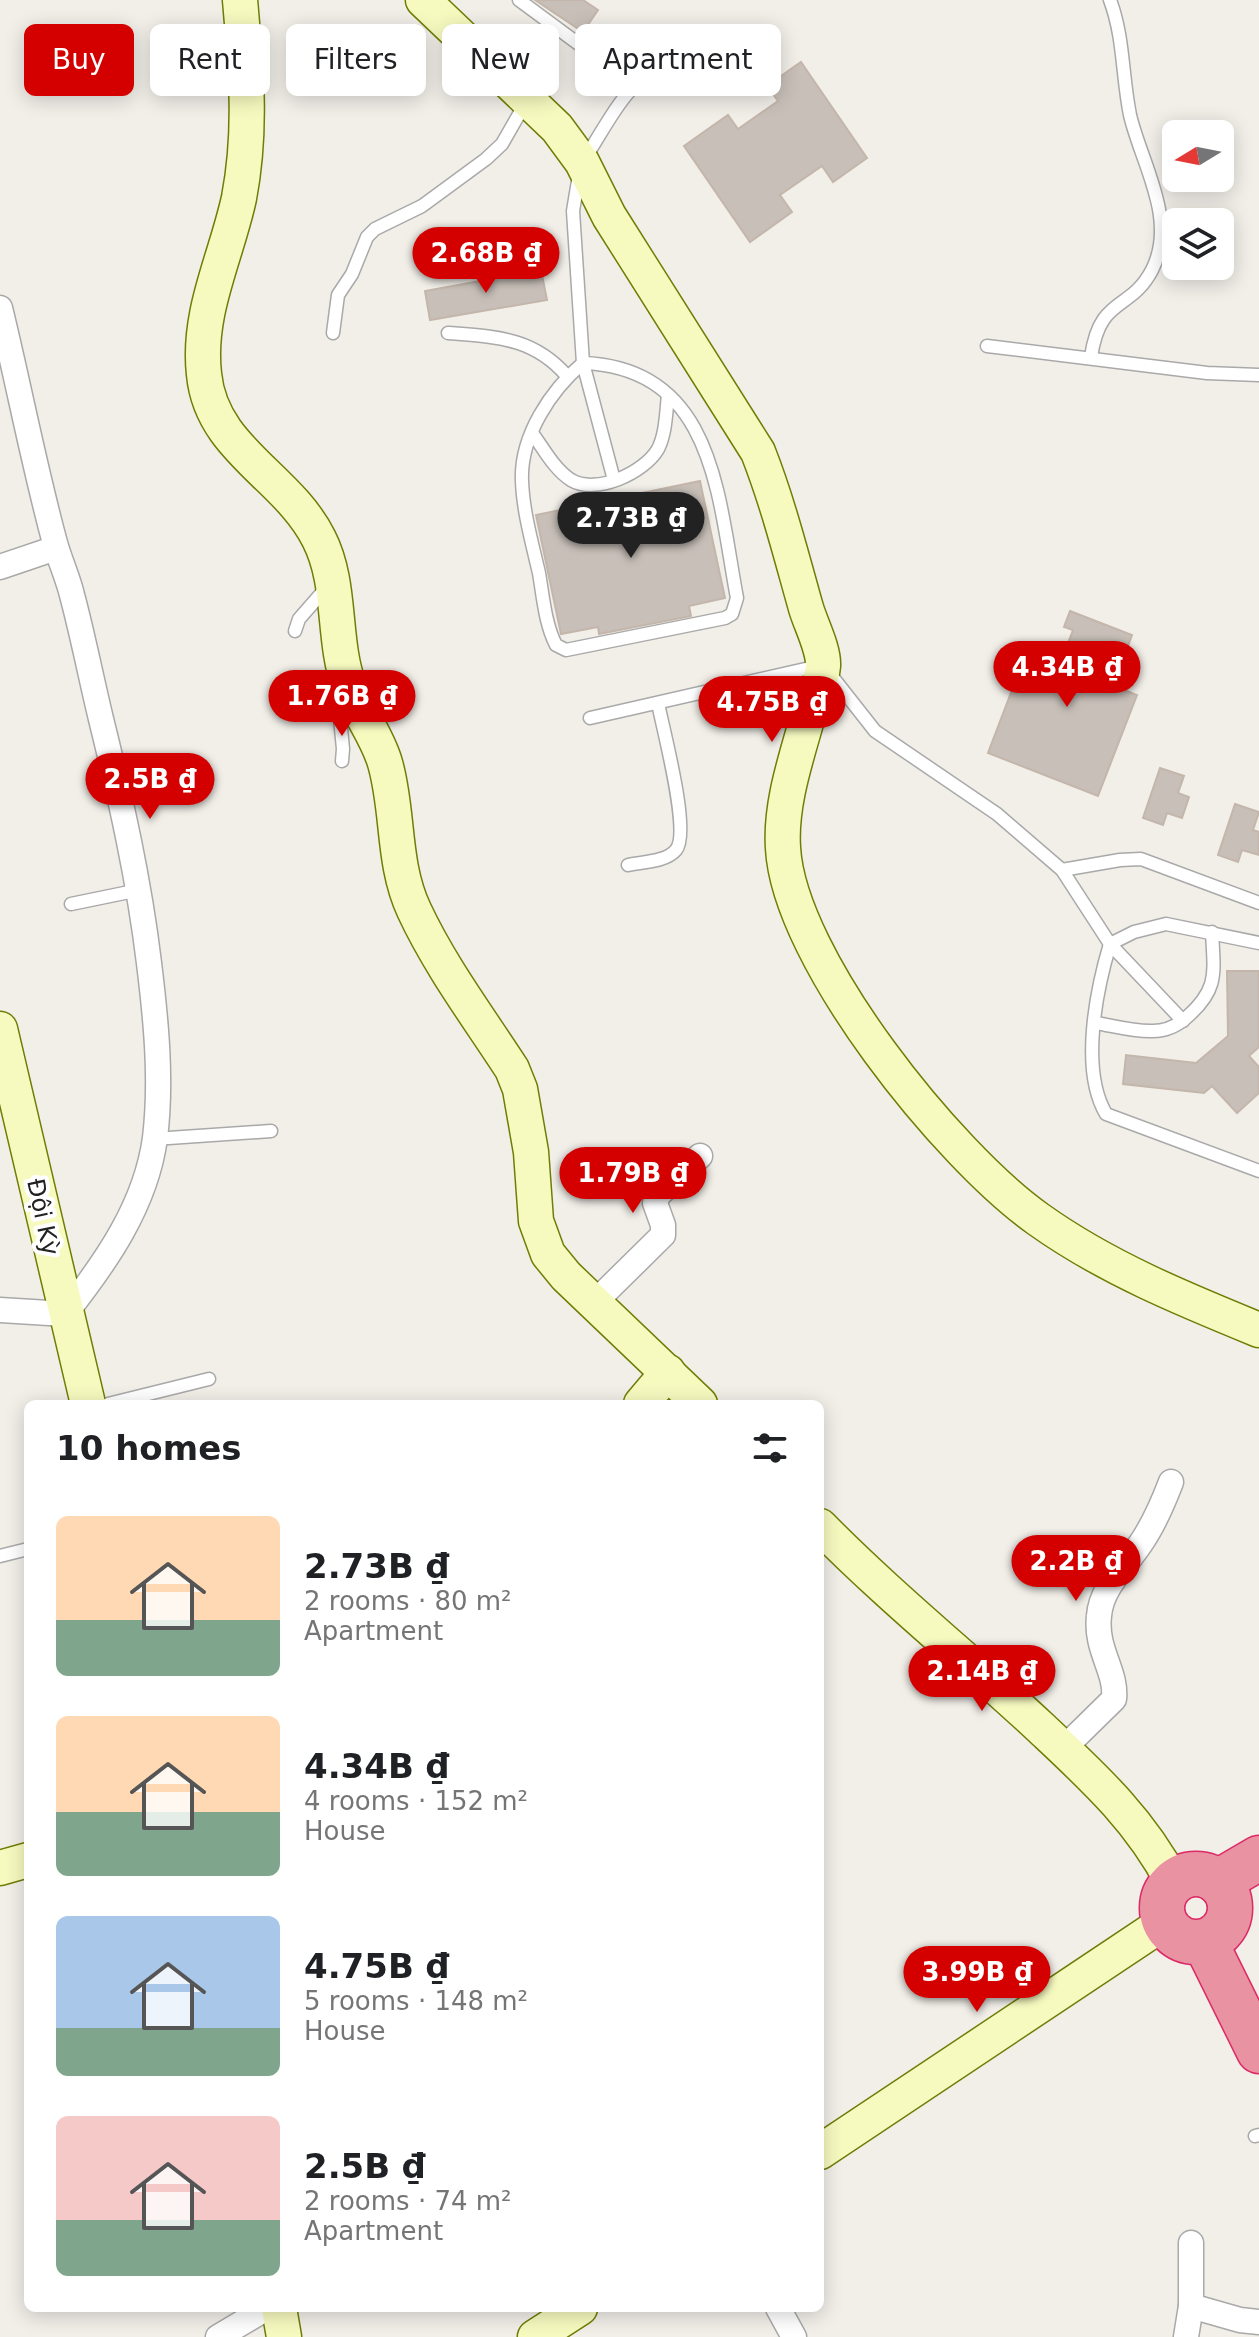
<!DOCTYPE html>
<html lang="en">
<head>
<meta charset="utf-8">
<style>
	body { margin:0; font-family:"DejaVu Sans",sans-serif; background:#f2f2f2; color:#202124; height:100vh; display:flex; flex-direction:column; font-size:30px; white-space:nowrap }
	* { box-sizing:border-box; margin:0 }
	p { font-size:26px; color:#757577 }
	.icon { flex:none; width:44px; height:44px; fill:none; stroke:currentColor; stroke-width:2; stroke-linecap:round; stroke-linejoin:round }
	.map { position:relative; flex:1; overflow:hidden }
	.drawer { position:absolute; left:24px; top:1400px; width:800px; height:912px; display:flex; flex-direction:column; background:#fff; border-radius:12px; box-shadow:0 4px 20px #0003 }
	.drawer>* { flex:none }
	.hud { position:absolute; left:24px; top:24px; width:800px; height:72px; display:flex; gap:16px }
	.needle { width:52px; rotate:260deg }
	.controls { position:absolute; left:1162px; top:120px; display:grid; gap:16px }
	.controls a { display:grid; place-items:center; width:72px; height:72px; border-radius:12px; background:#fff; box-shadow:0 4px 20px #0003; font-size:40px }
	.price { position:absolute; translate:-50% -68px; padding:0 18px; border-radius:28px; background:#d40000; color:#fff; font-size:26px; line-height:52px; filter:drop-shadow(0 2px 4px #0008) }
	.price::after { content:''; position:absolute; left:50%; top:48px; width:24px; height:18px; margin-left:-12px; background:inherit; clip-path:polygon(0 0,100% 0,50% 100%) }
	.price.active { background:#222; color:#fff }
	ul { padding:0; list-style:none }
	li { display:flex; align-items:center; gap:24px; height:200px; padding:0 32px }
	li span { display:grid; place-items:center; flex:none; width:224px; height:160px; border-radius:12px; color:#555 }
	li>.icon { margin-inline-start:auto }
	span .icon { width:96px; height:96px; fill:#fffc; stroke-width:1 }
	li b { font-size:34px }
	h2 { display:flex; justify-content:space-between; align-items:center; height:96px; padding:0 32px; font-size:34px }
	.tag { padding:0 28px; border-radius:12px; background:#fff; box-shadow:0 4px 20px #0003; font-size:28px; line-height:72px }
	.tag.active { background:#d40000; color:#fff }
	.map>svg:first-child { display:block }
	.building { fill:#c7bfb8; stroke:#c4b6ab; stroke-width:2 }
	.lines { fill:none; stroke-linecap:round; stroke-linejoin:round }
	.lane-casing { stroke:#a9a9a9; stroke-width:15 }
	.street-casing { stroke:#a9a9a9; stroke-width:27 }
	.secondary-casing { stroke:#707d05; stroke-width:37 }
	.highway-casing { stroke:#dc2a67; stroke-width:47 }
	.lane { stroke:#fff; stroke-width:12 }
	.street { stroke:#fff; stroke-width:24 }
	.secondary { stroke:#f7fabf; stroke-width:34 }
	.highway { stroke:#e892a2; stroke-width:44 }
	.labels { text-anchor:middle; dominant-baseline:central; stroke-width:8; stroke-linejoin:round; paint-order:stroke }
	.street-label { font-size:24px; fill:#222; stroke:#fff }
</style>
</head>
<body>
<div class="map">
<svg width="1259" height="2337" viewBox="0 0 1259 2337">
	<rect width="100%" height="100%" fill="#f2efe9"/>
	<g class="building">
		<path d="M535,0H583L598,10L583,32Z"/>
		<path d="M801,62L867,158L833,182L822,166L780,195L792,212L750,242L684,146L728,115L738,129L778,101L767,86Z"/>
		<path d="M541,270L547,300L430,320L425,291Z"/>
		<path d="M700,481L725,598L689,606L691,616L599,634L598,627L561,634L536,515Z"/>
		<path d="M1070,611L1132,635L1125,654L1113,649L1101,681L1137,695L1098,796L988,753L1028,648L1061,661L1073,630L1064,627Z"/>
		<path d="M1160,768L1184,776L1178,793L1189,797L1182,818L1167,813L1163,825L1143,818Z"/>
		<path d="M1235,804L1259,812L1253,830L1259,832V855L1242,850L1238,862L1218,855Z"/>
		<path d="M1227,971H1259V1047L1249,1056L1259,1067V1093L1237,1113L1212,1086L1204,1093L1123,1084L1126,1055L1196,1063L1228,1036Z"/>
	</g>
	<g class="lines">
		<defs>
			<g id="lane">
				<path d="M519,0L634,85"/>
				<path d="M585,158C615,113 645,39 710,71"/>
				<path d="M579,175L573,211L583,363L614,480"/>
				<path d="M333,333L338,295L352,274L367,237L375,229L422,206L486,159L502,144L526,102"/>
				<path d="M448,333C496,337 533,337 567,376"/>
				<path d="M987,346L1207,373L1259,375"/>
				<path d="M1091,357C1100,295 1130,312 1152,270C1178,219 1141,163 1130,115C1122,76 1124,37 1110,0"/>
				<path d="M583,363C715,368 718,498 737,598L732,614L725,618L566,650L556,645C545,624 543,596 539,573C532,543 523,511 522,481C520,436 551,390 583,363Z"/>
				<path d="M532,433C544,449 554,469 571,480C596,495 644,473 658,449C666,433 666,413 668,395"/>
				<path d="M295,631L299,619L327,587"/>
				<path d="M337,688L343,749L342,761"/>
				<path d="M590,718L823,665L875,731L997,814L1062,870L1110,944L1183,1021"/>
				<path d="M628,865C642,862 666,862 676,850C691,832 663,730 658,703"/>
				<path d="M1062,870L1120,860L1141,859L1259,903"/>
				<path d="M71,904L139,890"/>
				<path d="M1259,943L1166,924L1134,932L1110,944C1096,991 1080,1070 1106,1114L1259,1171"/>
				<path d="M1096,1023C1114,1026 1135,1032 1153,1031C1166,1031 1177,1026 1187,1017C1219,989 1214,973 1212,932"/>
				<path d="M154,1139L271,1131"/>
				<path d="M108,1404L209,1379"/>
				<path d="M0,1556L28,1549"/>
				<path d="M1255,2136L1259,2135"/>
			</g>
			<g id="street">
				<path d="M0,308C19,386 34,466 55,543C60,561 68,578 72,595C83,636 91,678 101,719C121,800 139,880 149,963C156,1020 162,1080 155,1138C146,1205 106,1262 65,1314L0,1310"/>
				<path d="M0,567L56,548"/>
				<path d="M594,1303L663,1235V1225L655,1203L658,1195L700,1156"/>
				<path d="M1063,1749L1114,1699C1117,1671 1095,1650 1099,1616C1101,1587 1126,1566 1141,1543C1154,1524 1163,1503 1171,1482"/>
				<path d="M1191,2306L1240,2320L1259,2322"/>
				<path d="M778,2308L794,2337"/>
				<path d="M218,2337L267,2308"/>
				<path d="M1186,2337L1191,2306V2243"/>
			</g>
			<g id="secondary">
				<path d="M240,0C246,69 252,130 239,198C226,258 197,312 204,374C211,450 288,476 319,539C342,584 332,639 349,686C358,713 377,735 385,763C399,811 392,863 414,910C440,966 479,1018 512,1069L520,1089L531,1152L536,1221L548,1254L566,1276L700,1404"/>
				<path d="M423,0L557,128L582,162L609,216L758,452C778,503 791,555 806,608C811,625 824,649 823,666C822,681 813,698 809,712C797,756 780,803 783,848C789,959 949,1156 1038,1219C1105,1267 1183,1299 1259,1330"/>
				<path d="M0,1029L88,1404"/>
				<path d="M641,1404L668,1372"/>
				<path d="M820,1526C890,1597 967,1659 1040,1727C1091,1775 1140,1819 1173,1883"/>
				<path d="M0,1868L28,1860"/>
				<path d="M820,2152L1165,1922"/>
				<path d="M279,2308L284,2337"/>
				<path d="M535,2337L580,2308"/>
			</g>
			<g id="highway">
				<circle cx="1196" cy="1908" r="34"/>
				<path d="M1218,1882L1259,1858"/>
				<path d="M1205,1942L1259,2051"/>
			</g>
		</defs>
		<use href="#lane" class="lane-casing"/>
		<use href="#street" class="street-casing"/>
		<use href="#secondary" class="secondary-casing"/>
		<use href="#highway" class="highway-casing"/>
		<use href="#lane" class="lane"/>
		<use href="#street" class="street"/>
		<use href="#secondary" class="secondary"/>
		<use href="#highway" class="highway"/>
	</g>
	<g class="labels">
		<g class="street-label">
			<text transform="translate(43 1217) rotate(78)">Đội Kỳ</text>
		</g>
	</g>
</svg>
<div class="controls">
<a><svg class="needle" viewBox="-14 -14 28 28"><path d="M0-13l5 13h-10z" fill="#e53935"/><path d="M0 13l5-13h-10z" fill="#757577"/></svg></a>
<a><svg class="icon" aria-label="layers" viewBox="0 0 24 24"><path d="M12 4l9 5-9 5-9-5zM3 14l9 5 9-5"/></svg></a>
</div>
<b class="price" style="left:486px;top:295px">2.68B ₫</b>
<b class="price active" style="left:631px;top:560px">2.73B ₫</b>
<b class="price" style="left:1067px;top:709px">4.34B ₫</b>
<b class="price" style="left:342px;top:738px">1.76B ₫</b>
<b class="price" style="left:772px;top:744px">4.75B ₫</b>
<b class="price" style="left:150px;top:821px">2.5B ₫</b>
<b class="price" style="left:633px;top:1215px">1.79B ₫</b>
<b class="price" style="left:1076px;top:1603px">2.2B ₫</b>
<b class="price" style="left:982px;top:1713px">2.14B ₫</b>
<b class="price" style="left:977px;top:2014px">3.99B ₫</b>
<div class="hud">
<a class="tag active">Buy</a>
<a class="tag">Rent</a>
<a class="tag">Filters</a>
<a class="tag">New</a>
<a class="tag">Apartment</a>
</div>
<section class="drawer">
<h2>10 homes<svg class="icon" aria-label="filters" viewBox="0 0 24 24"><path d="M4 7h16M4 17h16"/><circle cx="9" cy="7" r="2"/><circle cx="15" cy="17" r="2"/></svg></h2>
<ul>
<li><span style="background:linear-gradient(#ffd9b3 65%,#7fa58c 0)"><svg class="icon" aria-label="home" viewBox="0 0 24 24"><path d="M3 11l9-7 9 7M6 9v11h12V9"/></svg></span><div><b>2.73B ₫</b><p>2 rooms · 80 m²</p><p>Apartment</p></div></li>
<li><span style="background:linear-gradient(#ffd9b3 60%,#7fa58c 0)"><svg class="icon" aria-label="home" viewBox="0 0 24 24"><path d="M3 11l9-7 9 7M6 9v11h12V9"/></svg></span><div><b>4.34B ₫</b><p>4 rooms · 152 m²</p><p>House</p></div></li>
<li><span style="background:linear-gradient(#a9c7e8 70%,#7fa58c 0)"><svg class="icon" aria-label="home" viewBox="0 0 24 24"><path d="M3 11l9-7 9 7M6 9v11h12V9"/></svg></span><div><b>4.75B ₫</b><p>5 rooms · 148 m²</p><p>House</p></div></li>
<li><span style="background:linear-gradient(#f6c9c9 65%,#7fa58c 0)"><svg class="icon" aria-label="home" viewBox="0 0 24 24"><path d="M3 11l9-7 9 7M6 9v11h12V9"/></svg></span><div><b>2.5B ₫</b><p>2 rooms · 74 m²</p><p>Apartment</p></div></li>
</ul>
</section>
</div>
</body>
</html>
